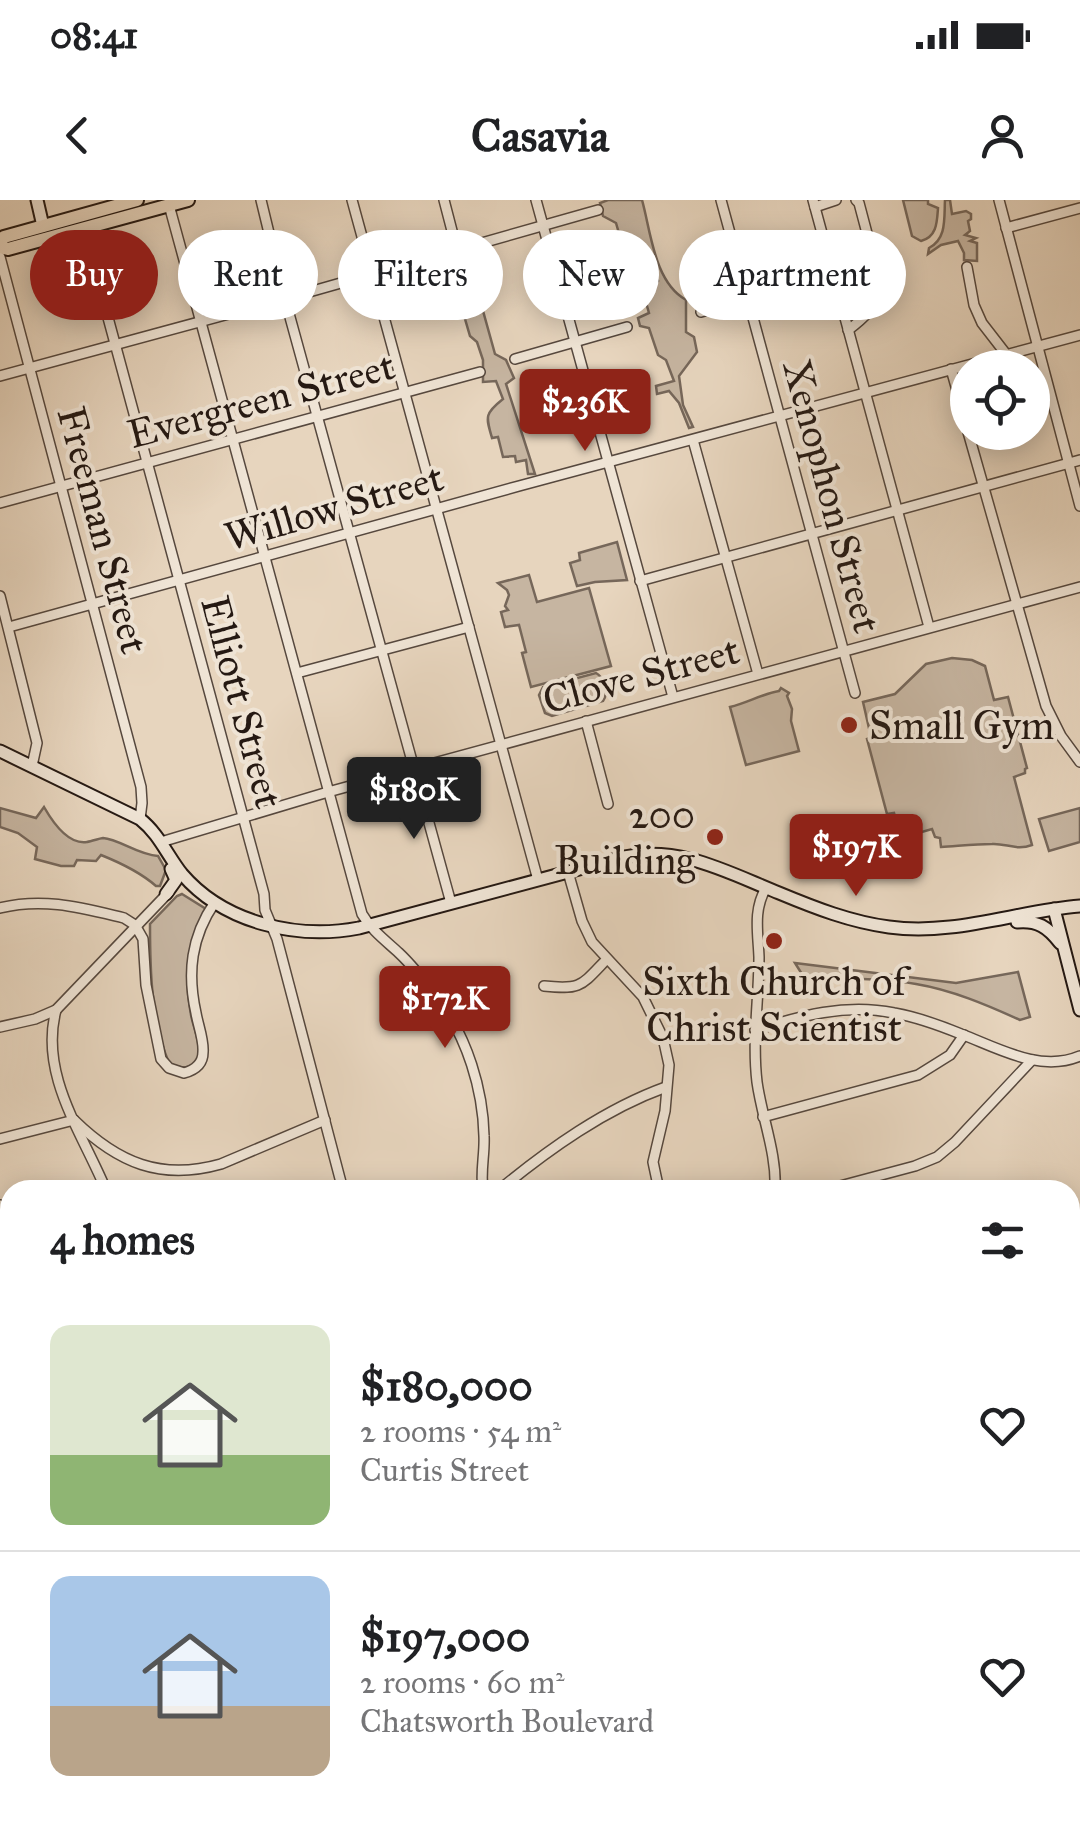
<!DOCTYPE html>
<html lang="en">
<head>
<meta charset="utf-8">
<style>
	body { margin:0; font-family:"IM FELL Great Primer",serif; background:#f2f2f2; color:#202124; height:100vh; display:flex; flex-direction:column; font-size:38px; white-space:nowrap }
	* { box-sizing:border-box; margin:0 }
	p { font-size:32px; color:#757577 }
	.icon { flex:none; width:55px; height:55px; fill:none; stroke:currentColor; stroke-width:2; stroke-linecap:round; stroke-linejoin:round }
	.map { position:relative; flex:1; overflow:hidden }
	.side { position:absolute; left:0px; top:980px; width:1080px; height:642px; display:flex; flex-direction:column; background:#fff; border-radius:30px 30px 0 0; box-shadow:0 5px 25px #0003 }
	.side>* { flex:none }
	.guide { position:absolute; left:30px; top:30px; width:1020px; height:90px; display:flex; gap:20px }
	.fabs { position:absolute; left:950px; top:150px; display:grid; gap:20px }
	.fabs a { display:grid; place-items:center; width:100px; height:100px; border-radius:50%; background:#fff; box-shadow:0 5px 25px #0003; font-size:50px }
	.price { position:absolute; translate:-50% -85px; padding:0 22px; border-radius:10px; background:#8f2418; color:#fff; font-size:32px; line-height:65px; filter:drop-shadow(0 2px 5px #0008) }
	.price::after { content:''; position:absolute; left:50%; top:60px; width:30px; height:22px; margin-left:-15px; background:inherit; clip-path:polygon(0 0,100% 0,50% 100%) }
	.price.selected { background:#222; color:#fff }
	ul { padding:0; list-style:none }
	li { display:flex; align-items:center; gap:30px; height:250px; padding:0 50px }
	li+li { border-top:2px solid #e0e0e0 }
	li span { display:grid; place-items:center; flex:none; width:280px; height:200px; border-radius:20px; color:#555 }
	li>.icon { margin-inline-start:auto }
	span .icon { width:120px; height:120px; fill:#fffc; stroke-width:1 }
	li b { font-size:42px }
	h2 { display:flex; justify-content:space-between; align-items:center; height:120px; padding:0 50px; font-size:42px }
	.chip { padding:0 35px; border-radius:45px; background:#fff; box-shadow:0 5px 25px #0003; font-size:35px; line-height:90px }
	.chip.selected { background:#8f2418; color:#fff }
	.status { display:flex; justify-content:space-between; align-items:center; height:70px; padding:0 50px; background:#fff; direction:ltr }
	.status svg { height:28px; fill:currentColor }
	header { display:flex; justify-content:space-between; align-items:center; height:130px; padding:0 50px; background:#fff; font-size:45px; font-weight:700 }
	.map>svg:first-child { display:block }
	.green { fill:#c6b5a1; stroke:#76675a; stroke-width:2.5 }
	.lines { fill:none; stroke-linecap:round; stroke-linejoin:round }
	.street-casing { stroke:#56483e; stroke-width:12 }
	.secondary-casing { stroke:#251913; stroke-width:15 }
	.primary-casing { stroke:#251913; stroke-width:16 }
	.street { stroke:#efe4d5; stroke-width:9 }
	.secondary { stroke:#efe4d5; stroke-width:11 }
	.primary { stroke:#e7d5be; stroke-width:12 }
	.secondary-bridge-casing { stroke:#251913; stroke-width:15; stroke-linecap:butt }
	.secondary-bridge { stroke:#efe4d5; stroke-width:11 }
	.poi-dot { fill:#8f2418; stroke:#efe4d5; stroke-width:4 }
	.labels { text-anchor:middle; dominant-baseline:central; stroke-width:8; stroke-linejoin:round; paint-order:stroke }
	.street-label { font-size:40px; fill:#251913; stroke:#efe4d5 }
	.poi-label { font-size:40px; fill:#251913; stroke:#efe4d5; text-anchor:start }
</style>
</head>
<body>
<div class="status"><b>08:41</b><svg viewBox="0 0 49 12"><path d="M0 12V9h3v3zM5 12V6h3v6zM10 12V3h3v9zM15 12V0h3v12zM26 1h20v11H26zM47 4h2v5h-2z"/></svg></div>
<header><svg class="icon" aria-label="back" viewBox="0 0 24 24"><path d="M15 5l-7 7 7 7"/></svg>Casavia<svg class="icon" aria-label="person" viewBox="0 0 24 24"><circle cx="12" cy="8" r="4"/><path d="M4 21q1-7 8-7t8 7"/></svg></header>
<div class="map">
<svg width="1080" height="1622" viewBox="0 0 1080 1622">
	<rect width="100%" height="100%" fill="#e7d5be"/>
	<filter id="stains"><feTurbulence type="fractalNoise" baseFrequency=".002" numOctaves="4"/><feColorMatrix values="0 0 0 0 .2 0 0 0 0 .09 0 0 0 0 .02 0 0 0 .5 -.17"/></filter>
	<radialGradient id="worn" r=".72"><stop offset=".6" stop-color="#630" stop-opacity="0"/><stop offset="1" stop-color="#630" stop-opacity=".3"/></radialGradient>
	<g class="green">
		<path d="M608,0H642C651,32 654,82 686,100V132L694,137L697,152L679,176L683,205L693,227L689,228L679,203L669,191L657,194L656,186L674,181L666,160L658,155L649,128L640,126L638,118L649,113L641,85L653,86L658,81L655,77L632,82L621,73V61L625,54L616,23L603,16L600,3Z"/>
		<path d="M903,0H928V4L938,8C937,22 937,37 921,41L912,36Z"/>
		<path d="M945,0H950L952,14L966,11L971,14V19L968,21L970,31L965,35L976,38L970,41L977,43V61L964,60V53L958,41L941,45L928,54L929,48C947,39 944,18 945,0Z"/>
		<path d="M461,62L475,66L478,79L475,82L495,154L506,160L514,178L506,184L535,274H528L526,260L516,262L515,256L503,257L498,237L492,238C486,217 484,214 503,199L496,181L483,182V160L477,142L470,136L456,88L462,80L459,64Z"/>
		<path d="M617,342L627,380L595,382L577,386L570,363L580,360L579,353Z"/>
		<path d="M529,375L537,402L589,388L611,466L531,487L522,453L526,452L519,425L505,427L501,412L508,410L505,406L509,395L507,390L498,383Z"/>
		<path d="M952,458L972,460L985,466L994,500L1008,497L1027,568L1025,569V573L1014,577L1032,645C1016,651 1006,643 992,644C975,644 958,646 941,647L940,638L935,637L932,629L901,638L894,613L887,614L867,539L871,537L863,502L895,494L926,464Z"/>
		<path d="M596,473C605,478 609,493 603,501L552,516L545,513L539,495L543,487Z"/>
		<path d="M781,488L789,493L787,496L792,509L791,521L799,551L746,565L730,507C747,503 762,494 779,491Z"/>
		<path d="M44,607C52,621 68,645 87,642C88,642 101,638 103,638C119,639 138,655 158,656L166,670L160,686H156C140,672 121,663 101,655L96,661L77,660L74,666H61L35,659L37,647L18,633L0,627V608L36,618Z"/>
		<path d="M1080,608V642L1049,651L1039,619Z"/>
		<path d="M182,694L206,709C186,744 184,776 191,815C193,826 200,842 199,853C197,871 181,869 169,863C151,821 150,770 150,724L177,696Z"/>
		<path d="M795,763L956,783L1018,772L1030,817L1020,820C987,805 952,790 916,784C879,778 842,778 805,779Z"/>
		<path d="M1080,1378V1505L1071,1524L1070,1382Z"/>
		<path d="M427,1612L565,1613L568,1622H394Z"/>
		<path d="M647,1613V1612L748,1613L713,1622H649Z"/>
		<path d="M872,1613H1020L1018,1622H867Z"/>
	</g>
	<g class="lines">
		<defs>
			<g id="street">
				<path d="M261,0L285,99L451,703"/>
				<path d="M352,0L538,680"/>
				<path d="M444,0L457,50"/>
				<path d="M536,0L673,497"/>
				<path d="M721,0L855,493"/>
				<path d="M813,0L929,427"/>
				<path d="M999,0L1080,306"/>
				<path d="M169,5L362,714C371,730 386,741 399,753C414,767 426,783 439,800C467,838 483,889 484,936C485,954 480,972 483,990"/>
				<path d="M815,7L836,0"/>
				<path d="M1006,28L1080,8"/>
				<path d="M84,29L264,694L265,710L277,739L343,990"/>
				<path d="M0,57L141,587L142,603L140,619"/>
				<path d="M967,67L974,105L982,123L1006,154"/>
				<path d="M701,112L833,75"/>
				<path d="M848,130C862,120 876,106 882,90L859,3L856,0"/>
				<path d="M515,159L627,127"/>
				<path d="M951,169L968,229"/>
				<path d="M0,176L295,96L598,10"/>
				<path d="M968,232L1046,506L1061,536L1080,562"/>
				<path d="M693,240L758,474"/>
				<path d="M0,303L480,172"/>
				<path d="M640,381L1080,260"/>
				<path d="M0,396L37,543L32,566"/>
				<path d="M9,427L519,286L1080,135"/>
				<path d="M297,473L469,427"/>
				<path d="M586,521L608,604"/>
				<path d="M161,642L328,592L1080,387"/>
				<path d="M568,672L582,721L592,742L643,797L663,838L669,865L665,911L653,962L659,990"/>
				<path d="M766,688C753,710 758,732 759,757C759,798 752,840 757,882C762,918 777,954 775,990"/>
				<path d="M0,708C44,697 82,708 124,718L135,725L143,739L146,785L161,859L169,868L184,873C195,870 203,864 203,852C204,840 198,825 196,813C187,773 191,737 215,702"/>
				<path d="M544,786C581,790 581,786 606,760"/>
				<path d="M56,810C39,875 82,932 106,990"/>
				<path d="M0,827L35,819L56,810L169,692"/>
				<path d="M755,830C801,816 845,803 894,813C917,817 939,825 961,834C998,848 1040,873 1080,856"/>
				<path d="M763,917L918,875L950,855L964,835"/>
				<path d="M74,920C118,963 161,981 221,964L325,920"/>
				<path d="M0,939L74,920"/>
				<path d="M499,990C549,949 605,909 666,887"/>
				<path d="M825,990L915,966L937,957L955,942L1032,860"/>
				<path d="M0,1005L10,1018"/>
				<path d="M1070,1099L1080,1134"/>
				<path d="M0,1120L10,1122"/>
				<path d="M1070,1165L1080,1161"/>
				<path d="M0,1229L10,1227"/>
				<path d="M1070,1272L1080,1271"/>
				<path d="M0,1335L10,1331"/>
				<path d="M0,1555L10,1552"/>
				<path d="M133,1622L171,1612"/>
			</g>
			<g id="secondary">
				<path d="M37,0L43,26"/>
				<path d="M0,551L140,619C159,634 167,655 182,674C224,723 297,740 359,728L624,657C680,645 729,673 779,693C815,708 851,722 889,727C955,736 1016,711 1080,706"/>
				<path d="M166,694L176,680L171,669"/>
				<path d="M1054,709L1080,810"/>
				<path d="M1017,722C1037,720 1048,727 1060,743"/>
				<path d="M1070,1032L1080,1029"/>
				<path d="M0,1480H10"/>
				<path d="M51,1612L53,1622"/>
				<path d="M574,1612L576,1622"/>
			</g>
			<g id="primary">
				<path d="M0,42L4,37L137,0"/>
				<path d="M0,47L8,49L188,0"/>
				<path d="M1070,1540L1080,1518"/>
				<path d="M1070,1568L1080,1546"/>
				<path d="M1022,1622L1025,1612"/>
				<path d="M1037,1622L1041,1612"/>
				<path d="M1048,1622L1051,1612"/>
				<path d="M1075,1622L1080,1614"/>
			</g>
		</defs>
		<use href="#street" class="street-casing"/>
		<use href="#secondary" class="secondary-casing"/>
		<use href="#primary" class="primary-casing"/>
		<use href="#street" class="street"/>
		<use href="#secondary" class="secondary"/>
		<use href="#primary" class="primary"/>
		<defs>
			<path id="secondary-bridge" d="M1070,1531L1080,1533"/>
		</defs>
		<use href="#secondary-bridge" class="secondary-bridge-casing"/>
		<use href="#secondary-bridge" class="secondary-bridge"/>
	</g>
	<g class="poi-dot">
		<circle cx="849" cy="525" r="10"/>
		<circle cx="715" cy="637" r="10"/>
		<circle cx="774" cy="741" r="10"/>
	</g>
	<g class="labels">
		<g class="street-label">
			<text transform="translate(261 200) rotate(-15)">Evergreen Street</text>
			<text transform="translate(832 296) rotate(75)">Xenophon Street</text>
			<text transform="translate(334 307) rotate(-16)">Willow Street</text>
			<text transform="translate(103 330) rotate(75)">Freeman Street</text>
			<text transform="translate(641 475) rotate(-15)">Clove Street</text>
			<text transform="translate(242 502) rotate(75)">Elliott Street</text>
		</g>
		<g class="poi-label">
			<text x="869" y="525">Small Gym</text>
			<text x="695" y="614" text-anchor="end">200<tspan x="695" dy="46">Building</tspan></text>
			<text x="774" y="781" text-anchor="middle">Sixth Church of<tspan x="774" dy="46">Christ Scientist</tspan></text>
		</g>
	</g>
	<rect width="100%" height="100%" filter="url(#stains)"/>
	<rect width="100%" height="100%" fill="url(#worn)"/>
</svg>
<div class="fabs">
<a><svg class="icon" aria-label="locate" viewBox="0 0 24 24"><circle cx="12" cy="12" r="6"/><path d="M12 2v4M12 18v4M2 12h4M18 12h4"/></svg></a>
</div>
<b class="price" style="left:585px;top:254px">$236K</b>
<b class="price selected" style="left:414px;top:642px">$180K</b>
<b class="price" style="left:856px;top:699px">$197K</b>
<b class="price" style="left:445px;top:851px">$172K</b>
<div class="guide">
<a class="chip selected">Buy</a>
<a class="chip">Rent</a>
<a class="chip">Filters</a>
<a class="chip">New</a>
<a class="chip">Apartment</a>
</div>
<section class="side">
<h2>4 homes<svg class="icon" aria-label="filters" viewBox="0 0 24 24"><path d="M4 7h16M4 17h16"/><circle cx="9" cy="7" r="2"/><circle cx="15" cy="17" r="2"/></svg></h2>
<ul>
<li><span style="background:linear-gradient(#dfe7d0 65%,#8fb573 0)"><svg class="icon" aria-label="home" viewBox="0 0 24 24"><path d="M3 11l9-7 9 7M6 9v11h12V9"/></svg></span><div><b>$180,000</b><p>2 rooms · 54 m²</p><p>Curtis Street</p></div><svg class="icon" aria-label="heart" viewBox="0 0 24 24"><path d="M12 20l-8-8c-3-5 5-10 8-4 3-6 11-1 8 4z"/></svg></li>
<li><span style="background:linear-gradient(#a9c7e8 65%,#b9a48a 0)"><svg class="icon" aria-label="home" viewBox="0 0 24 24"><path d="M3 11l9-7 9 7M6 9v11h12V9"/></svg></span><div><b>$197,000</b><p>2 rooms · 60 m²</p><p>Chatsworth Boulevard</p></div><svg class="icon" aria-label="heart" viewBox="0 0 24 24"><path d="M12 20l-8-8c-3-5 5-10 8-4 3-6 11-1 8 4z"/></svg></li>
</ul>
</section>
</div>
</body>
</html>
